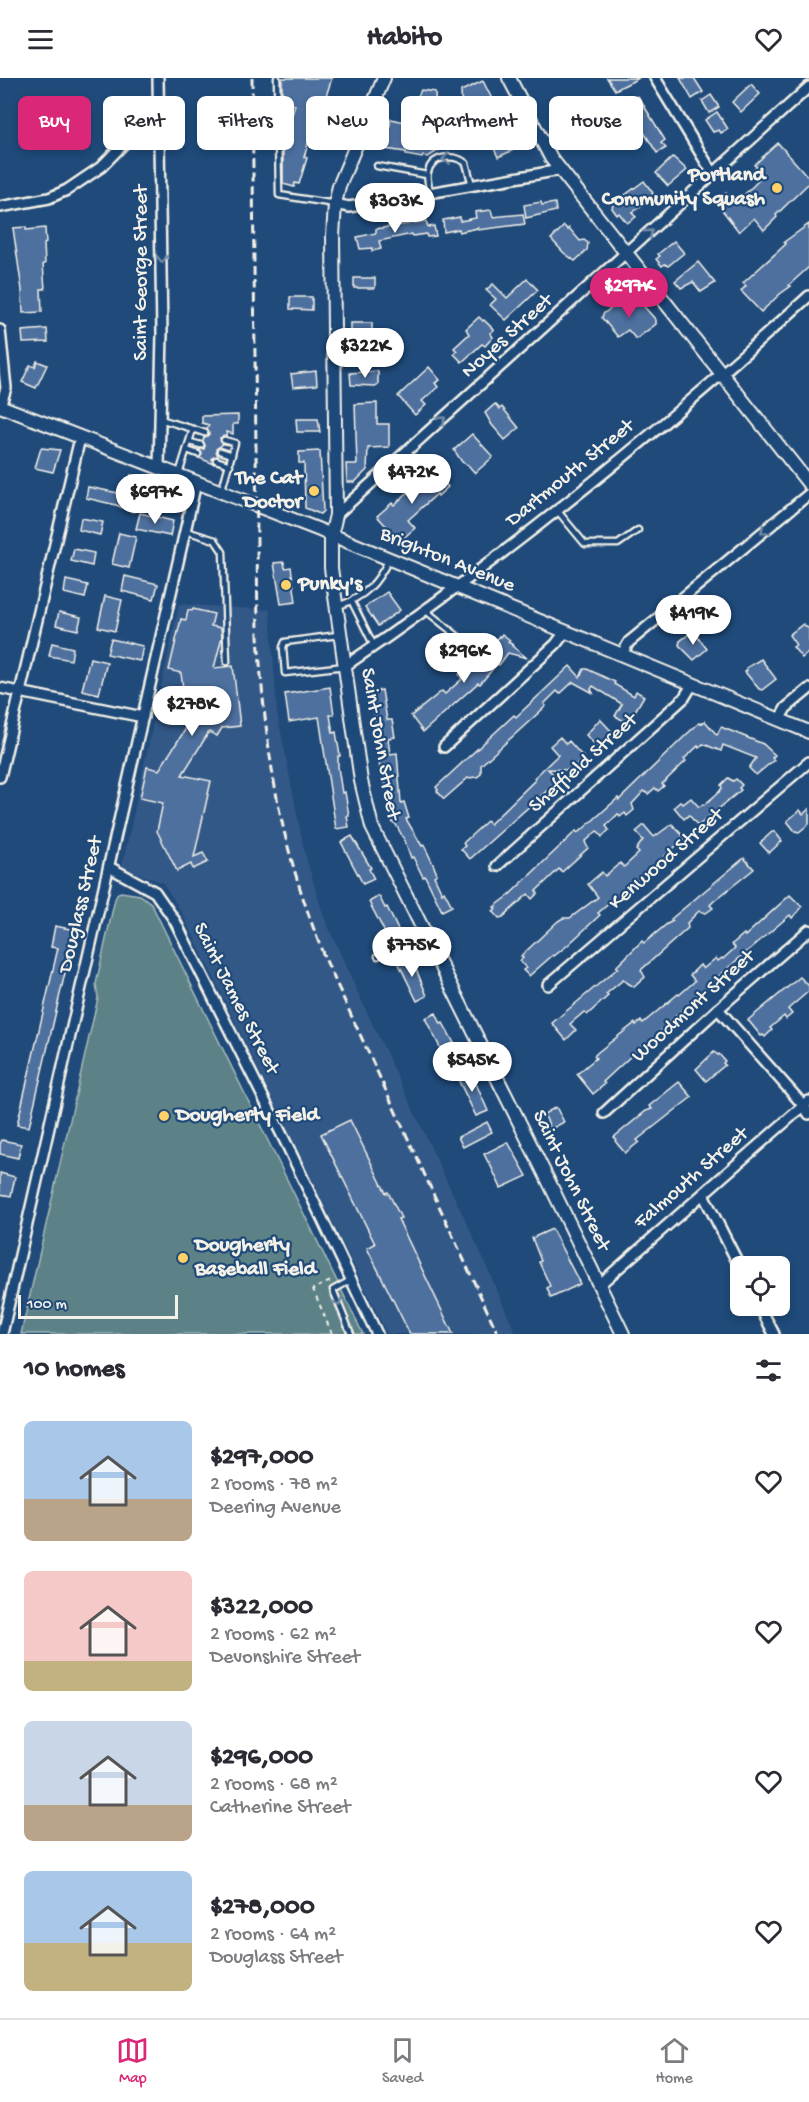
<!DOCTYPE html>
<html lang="en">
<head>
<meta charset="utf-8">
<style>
	body { margin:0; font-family:"Gochi Hand",sans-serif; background:#f2f2f3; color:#2b2b33; height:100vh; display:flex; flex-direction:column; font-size:22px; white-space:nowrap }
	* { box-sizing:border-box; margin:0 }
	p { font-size:20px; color:#7c7c81 }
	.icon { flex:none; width:33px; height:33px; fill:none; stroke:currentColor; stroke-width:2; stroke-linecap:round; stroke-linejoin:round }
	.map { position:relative; height:1256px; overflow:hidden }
	.sheet { display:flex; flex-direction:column; background:#fff; flex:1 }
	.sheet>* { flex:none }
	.top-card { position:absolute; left:18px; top:18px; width:774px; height:54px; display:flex; gap:12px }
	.tools { position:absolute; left:730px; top:1178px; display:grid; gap:12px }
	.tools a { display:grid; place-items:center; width:60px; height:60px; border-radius:9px; background:#fff; box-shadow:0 3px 9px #0003; font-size:30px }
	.scale { position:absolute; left:18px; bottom:15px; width:160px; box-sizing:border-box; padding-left:6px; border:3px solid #f4f1e8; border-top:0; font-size:16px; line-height:21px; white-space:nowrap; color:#f4f1e8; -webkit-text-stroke:4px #1f4a7a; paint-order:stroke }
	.price { position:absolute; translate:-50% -51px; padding:0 14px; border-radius:21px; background:#fff; color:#222; font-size:20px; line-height:39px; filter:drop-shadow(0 2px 3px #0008) }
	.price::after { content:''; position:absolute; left:50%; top:36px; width:18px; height:14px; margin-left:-9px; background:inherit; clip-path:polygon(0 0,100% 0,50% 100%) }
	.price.selected { background:#db2777; color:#fff }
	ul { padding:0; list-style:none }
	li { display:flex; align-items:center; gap:18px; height:150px; padding:0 24px }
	li span { display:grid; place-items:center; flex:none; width:168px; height:120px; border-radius:9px; color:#555 }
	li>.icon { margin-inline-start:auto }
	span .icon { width:72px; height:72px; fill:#fffc; stroke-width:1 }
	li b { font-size:26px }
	h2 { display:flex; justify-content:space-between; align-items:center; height:72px; padding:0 24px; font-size:26px }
	.tag { padding:0 21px; border-radius:9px; background:#fff; box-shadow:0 3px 9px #0003; font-size:21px; line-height:54px }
	.tag.selected { background:#db2777; color:#fff }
	header { display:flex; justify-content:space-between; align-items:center; height:78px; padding:0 24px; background:#fff; font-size:27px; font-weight:700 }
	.tabs { display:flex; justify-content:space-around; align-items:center; height:84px; border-top:2px solid #e1e1e2; background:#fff; font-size:16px; color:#7c7c81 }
	.tabs a { display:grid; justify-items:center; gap:3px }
	.tabs .selected { color:#db2777 }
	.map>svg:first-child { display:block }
	.built { fill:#315887 }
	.green { fill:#5c8287; stroke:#a8bab8; stroke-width:1.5 }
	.building { fill:#4e6f9f; stroke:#f4f1e8; stroke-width:1.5 }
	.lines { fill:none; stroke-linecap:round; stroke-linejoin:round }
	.lane-casing { stroke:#f4f1e8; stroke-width:9 }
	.street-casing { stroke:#f4f1e8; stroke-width:14 }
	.secondary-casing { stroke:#f4f1e8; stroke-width:16 }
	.path { stroke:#f4f1e8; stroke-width:2; stroke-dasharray:4.5 4.5; stroke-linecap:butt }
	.lane { stroke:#1f4a7a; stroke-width:4.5 }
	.street { stroke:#1f4a7a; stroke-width:9 }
	.secondary { stroke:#1f4a7a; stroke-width:12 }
	.rail { stroke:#f4f1e8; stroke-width:3; stroke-dasharray:9 4.5; stroke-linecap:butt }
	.oneway { stroke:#748da6 }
	.poi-dot { fill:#ffd166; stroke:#1f4a7a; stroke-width:2 }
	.labels { text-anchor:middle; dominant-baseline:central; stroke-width:4.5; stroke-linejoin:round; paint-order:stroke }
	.poi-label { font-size:21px; font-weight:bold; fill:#f4f1e8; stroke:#1f4a7a; text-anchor:start }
	.street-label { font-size:21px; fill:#f4f1e8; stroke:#1f4a7a }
</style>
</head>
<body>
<header><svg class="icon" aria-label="menu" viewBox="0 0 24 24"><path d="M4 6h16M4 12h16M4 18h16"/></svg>Habito<svg class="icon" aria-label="heart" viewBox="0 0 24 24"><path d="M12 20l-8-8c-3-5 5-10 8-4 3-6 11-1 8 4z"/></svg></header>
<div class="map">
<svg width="809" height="1256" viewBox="0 0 809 1256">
	<rect width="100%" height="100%" fill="#1f4a7a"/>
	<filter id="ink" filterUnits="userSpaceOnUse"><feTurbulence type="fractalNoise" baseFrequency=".0167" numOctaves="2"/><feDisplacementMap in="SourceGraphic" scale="12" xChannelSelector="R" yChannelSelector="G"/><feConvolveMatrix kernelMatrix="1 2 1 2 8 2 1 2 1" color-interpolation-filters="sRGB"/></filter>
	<g filter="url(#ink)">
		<path class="built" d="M179,526L270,532L277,634L305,776L324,839L358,915L479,1171L516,1256H387L182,835L163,805L122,789Z"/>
		<path class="green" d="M121,814L140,817L151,825L363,1256H21L98,920L96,906L115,821L118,815Z"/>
		<g class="building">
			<path d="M282,0H332L326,18L336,21L329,38L318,34L304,79L307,80L299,106L295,105L294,109L283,106V65L295,27L282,23Z"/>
			<path d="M607,0H639L615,12Z"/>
			<path d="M680,0H694L703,14L692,21Z"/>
			<path d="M483,3L493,23L497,22L520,69L498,79L475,29V66L442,67V70L428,79L423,78L422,80L406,77V74L385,71L391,41L405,44L421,12L435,14L436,39L462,38L461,13Z"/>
			<path d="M751,6L760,16L741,34L732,24Z"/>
			<path d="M711,17L719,29L709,35L702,23Z"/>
			<path d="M638,18L665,62L661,65L666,70L657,75L638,45L636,46L624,26Z"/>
			<path d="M717,34L728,51L721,55L719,52L713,54L705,42Z"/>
			<path d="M778,65L809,100V105L776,137L777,139L764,152L754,140L739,154L716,124L726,115L735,126L759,102L752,93L757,89L754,87Z"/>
			<path d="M673,79L687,92L668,108L656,95Z"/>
			<path d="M644,103L653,115L650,119L651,120L632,135L636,139L627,145L619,135L617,137L612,130L613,126Z"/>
			<path d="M541,124L542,127L555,125L556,133L526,140L524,127Z"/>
			<path d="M491,132L493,139L523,136L525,146L478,152V150L459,154V151L444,154L443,142L460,139V143L476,140L475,134Z"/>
			<path d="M426,143L428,149L434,148L436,158L427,159L426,156L413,158L412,156L379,163L381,171L372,173V170L360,171L357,159L376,155V151Z"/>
			<path d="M809,146V189L789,207L791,208L780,216L761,234L741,213L746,208L743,205L786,166L784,164Z"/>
			<path d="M564,148L568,152L569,150L580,163L584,162L588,165L587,172L575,183L564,175L551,161Z"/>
			<path d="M26,149V152L45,150L46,165L44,166L45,186H43L45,211H41L42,234L23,235L22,212L13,150Z"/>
			<path d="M674,163L684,175L668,188L665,186L662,188L656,181L660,178L658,176Z"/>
			<path d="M698,184L715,205L701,214L693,204L681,210L675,203Z"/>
			<rect x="354" y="200" width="21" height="10"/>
			<path d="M527,201L538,212L506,242L490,227L496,221L486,212L493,206L507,220Z"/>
			<path d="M290,219H312V232L290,231Z"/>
			<path d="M624,221L631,229L639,223L656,242V246L636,261L628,252L618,259L602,240L603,236Z"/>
			<path d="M479,239L483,243L484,242L494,252L490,255L493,259L485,268L482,266L462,284L454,276L457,273L454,270L469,256L466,251Z"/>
			<path d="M351,245H372V255L354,260V257H351Z"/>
			<path d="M47,251L48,264L23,265L22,253Z"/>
			<path d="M37,283L47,287L36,310L22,304L30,287L35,289Z"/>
			<path d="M429,289L440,302L435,305L438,309L422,323L426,327L415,337L398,318Z"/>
			<path d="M316,293L317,307L293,309L291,296Z"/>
			<path d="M378,293V306L376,308L351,307L350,295Z"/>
			<path d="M377,325V346H389V369L368,370L367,392L355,404H347L346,386H357L355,326Z"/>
			<path d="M495,326L500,331L502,329L519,350L505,362L492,347L485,335Z"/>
			<path d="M238,337V346H233V356L227,354L226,358L220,360L223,366L216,371L218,378L212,380L214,386L199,380L202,376L199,371H204L205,368L203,363L204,359L209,356L207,351L209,347L202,345V338Z"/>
			<path d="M296,341H318L320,354H297Z"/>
			<path d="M472,356L493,379L475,395L468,387L462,384L454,372Z"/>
			<path d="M41,370L60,372L53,394L35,390Z"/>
			<path d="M320,373L323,433L320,436L305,430L304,385H299V374Z"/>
			<path d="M434,392L448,409L438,418L437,416L408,442L415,450L400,463L377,438L392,425L394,427L420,403L421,399L427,398Z"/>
			<path d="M131,397L147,403L134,434L116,427L86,420L88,409L123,416Z"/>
			<path d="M140,435L173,443L170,458L136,451Z"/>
			<path d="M81,440L103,444L100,457L79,452Z"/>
			<path d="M119,455L136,459L129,490L112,486Z"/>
			<path d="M74,471L94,475L92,488L71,483Z"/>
			<path d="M284,484L285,490L291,489L296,524L281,526L274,485Z"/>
			<path d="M125,498L158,506L154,521L122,513Z"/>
			<path d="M66,502L88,507L85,520L64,515Z"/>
			<path d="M387,514L400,532L378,548L365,529Z"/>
			<path d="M105,518L122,522L115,553L98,549Z"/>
			<path d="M193,531L214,536L211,548L221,550L222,559L214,590L233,588L240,648L222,650L217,658L209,654L182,697L211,703L194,779L203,775L208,784L193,791L191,786L177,793L157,753L163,725L140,720L147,689L159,692L185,652L187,642L181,595L169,592L181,541L186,542L188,532L192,533Z"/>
			<path d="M59,534L81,539L78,552L56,547Z"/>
			<path d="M803,546L809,551V574L802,580L793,569L796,567L789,557Z"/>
			<path d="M693,553L707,571L694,582L679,567L680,563Z"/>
			<path d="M502,556L510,562L508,564L513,567L512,568L527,580L508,575L499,587L497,586L480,606L478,605L423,654L411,638L442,613L445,616L462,601L459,596L466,589L469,592L473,589L475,591L499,558L500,559Z"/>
			<path d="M111,561L143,568L140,583L107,576Z"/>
			<path d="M52,565L73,570L71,582L49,578Z"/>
			<path d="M90,580L107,584L99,616L82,612Z"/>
			<path d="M761,581L776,601L762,612L759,611L745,594L747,592L746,590Z"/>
			<path d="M570,588L580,599L584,591H587L615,604L614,606L634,618L636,613L644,618L628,645L615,638L622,626L593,608L591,611L593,615L573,604L560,616L557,613L544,626L546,628L533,640L481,687V696L477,699L468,700L444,721L437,713L438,712L436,709L514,637L516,639Z"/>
			<path d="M330,609L334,637H330L333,655L336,654L340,678H338V689L342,715L345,714L349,738H347L349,749L336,751L319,639L289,644L285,616Z"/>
			<path d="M382,612L387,642H392L395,659L388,660L390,676L397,675L401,725L404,724L409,740L406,741L422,768L424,767L433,786L437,796L434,798L442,815L444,813L452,828L442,833L425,798L423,799L413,779L411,780L405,763L395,745H393L389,732L391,728L387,705L385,706L383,693H380L379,680L381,679L372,619V614Z"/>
			<path d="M600,641L614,656L598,670L586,657Z"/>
			<path d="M705,643L717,657L721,649L763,666L775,677L772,680L774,682L756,697L749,690L756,680L723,667L721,673L703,666L699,670L698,668L684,681L686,683L662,706L664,708L658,713L655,710L648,716L644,713L632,726L634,732L627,738L625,735L620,739L618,736L606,748L609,752L602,759L597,753L585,764L588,770L562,794L559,791L536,813L538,815L532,821L528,816L503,839L499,840L493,833L496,831L494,829L506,820L576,753L577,755L582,752L618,720L619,722L687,656L699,645L701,646Z"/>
			<path d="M560,659L566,666L569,663L583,679L582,683L569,692L548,691L559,702L470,781L461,771L465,768L463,765L487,743L490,746L535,702L534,700L558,677L550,668Z"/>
			<path d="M728,700L733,703L736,701L742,707L739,710L741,712L698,748L689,737L684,741L674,729L680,724L683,726L691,720L699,729L703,726L704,727L719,714L722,710L721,707Z"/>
			<path d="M809,731V746L799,754L795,753L787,743L800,732L803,736Z"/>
			<path d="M672,746L685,760L665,778L667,780L637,803L614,825L612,823L598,835L600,837L568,867L554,878L553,877L529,898L523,892L526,890L520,883L523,880L521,878L558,843L563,840H570L598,819L588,806L602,794L605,798L620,785L624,789L639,775L636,772L643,762L636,754L644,747L654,759Z"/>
			<path d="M772,754H775L782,763L769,775L760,765Z"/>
			<path d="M352,758L371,790L369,791L374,801L363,806L341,764Z"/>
			<path d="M744,780L754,791L714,823L710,827L713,830L706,835L699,833L687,845L688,850L641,892L645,899L634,909L623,902L606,916L608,918L587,937L584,934L570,946L576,952L566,962L552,945L618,890L616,889L642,863L644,865L667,846L673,843L671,841Z"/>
			<path d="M790,817L802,829L798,834L792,840L790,837L730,888L668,945L656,959L647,967L645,965L603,1004L605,1006L593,1016L577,996L596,980L594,978L598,974L635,945L636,947L641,943L643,945L678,916L679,917L695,903L690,897L700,887L703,891L716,880L718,883L722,880L723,881L735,870L732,866L744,856L745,858Z"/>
			<path d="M379,818L385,830L387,829L402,860L391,866L369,824Z"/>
			<path d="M55,848L75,852L29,1049L17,1047L58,870L51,869Z"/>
			<path d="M407,877L412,887L414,886L427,918L417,923L397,882Z"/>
			<path d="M800,899L809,908V913L788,931L792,936L786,941L784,938L770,950L772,952L765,959L763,957L761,958L748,942Z"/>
			<path d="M436,935L441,946L443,945L454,965L451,966L456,976L446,981L425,940Z"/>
			<path d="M714,974L718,977L719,976L725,983L723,985L725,987L706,1003L696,991Z"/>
			<path d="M467,992L472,1001H474L488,1033L476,1038L456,997Z"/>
			<path d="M679,1004L692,1019L637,1062L639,1064L625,1075L615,1063L616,1061L614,1059L646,1033L652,1031L649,1028Z"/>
			<path d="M556,1029L564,1044L551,1051L544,1036Z"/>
			<path d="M350,1042L386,1115L388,1114L401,1140L398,1141L453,1256H410L367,1170L375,1166L321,1056Z"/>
			<path d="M487,1044L492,1054L463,1069L458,1059Z"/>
			<path d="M2,1062L21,1066L18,1080L0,1076V1066Z"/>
			<path d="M508,1064L527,1098L501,1110L489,1084H488L484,1076Z"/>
			<path d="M0,1095L15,1099L11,1118L0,1116Z"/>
			<path d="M552,1151L580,1206L551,1220L547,1210L550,1208L539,1184L541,1183L532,1160Z"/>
		</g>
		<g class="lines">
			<defs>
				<g id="lane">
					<path d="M277,0L279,117L335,126"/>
					<path d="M377,88L427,97"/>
					<path d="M430,114C429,108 426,100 428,94C432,77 454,76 466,85L472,107"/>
					<path d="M160,341L193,351L179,396"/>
					<path d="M193,351L205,355"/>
					<path d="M190,364L201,367"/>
					<path d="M187,372L198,376"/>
					<path d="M220,373L232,377"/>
					<path d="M216,382L230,387"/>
					<path d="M222,411L235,365L224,362"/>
					<path d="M556,431L585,466H618L638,452"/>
					<path d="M186,453L215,462L223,474L227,584"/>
					<path d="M351,522L374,568"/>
					<path d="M338,528C365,519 377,506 389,481"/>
					<path d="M425,532L460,560"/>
					<path d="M338,557L285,564L283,569L285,595L345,588"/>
					<path d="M378,878L423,857"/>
					<path d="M351,1202L333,1212L351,1256"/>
				</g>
				<g id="street">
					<path d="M158,0L162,255L159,390"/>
					<path d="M655,0L712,94"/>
					<path d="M335,126L349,129L560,92"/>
					<path d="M0,129L49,120L67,112L101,89L139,50L159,39"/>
					<path d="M0,252L6,310L0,329"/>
					<path d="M336,437L809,9"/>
					<path d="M621,577L629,564L809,416"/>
					<path d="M345,588C509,477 663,351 809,218"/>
					<path d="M0,610L143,639"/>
					<path d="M779,642L786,630L809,611"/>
					<path d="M444,669L556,566L565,554"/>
					<path d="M0,699L80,360"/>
					<path d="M497,788L684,620L692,607"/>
					<path d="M109,789L155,814L175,843L287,1067L377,1256"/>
					<path d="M548,907L809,684"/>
					<path d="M718,931L804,1028L809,1036"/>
					<path d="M604,1035L718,931L809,852"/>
					<path d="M703,1116L741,1191"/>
					<path d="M599,1207L809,1023"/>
					<path d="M759,1227L774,1256"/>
					<path d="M2,1256L196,405"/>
				</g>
				<g id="secondary">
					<path d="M384,0L339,108L335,126L333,158L336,437L331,458V490L361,703L372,749L548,1102L623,1256"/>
					<path d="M509,0L551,80L809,406"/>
					<path d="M0,328L317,451L809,654"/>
				</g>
			</defs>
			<use href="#lane" class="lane-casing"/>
			<use href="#street" class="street-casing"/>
			<use href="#secondary" class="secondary-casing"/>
			<path class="path" d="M332,1256L313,1211L333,1202"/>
			<use href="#lane" class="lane"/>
			<use href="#street" class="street"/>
			<use href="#secondary" class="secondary"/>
			<path class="rail" d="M252,0L258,558C263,633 271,708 291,780C300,813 311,844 323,876L498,1256"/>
		</g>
		<defs><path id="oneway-chevron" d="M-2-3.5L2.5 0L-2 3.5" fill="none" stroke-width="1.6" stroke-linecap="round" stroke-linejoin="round" transform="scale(1.5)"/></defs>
		<g class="oneway">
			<use href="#oneway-chevron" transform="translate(446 81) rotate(171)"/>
			<use href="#oneway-chevron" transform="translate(649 155) rotate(-43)"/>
			<use href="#oneway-chevron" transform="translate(162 181) rotate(89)"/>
			<use href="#oneway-chevron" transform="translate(442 342) rotate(-42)"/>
			<use href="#oneway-chevron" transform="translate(764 453) rotate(140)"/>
			<use href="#oneway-chevron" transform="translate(338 1224) rotate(67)"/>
		</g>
	</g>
	<g class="poi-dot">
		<circle cx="777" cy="110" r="6"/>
		<circle cx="314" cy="413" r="6"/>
		<circle cx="286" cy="507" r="6"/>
		<circle cx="164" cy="1038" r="6"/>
		<circle cx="183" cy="1180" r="6"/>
	</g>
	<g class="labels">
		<g class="poi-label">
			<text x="765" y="98" text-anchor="end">Portland<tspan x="765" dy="24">Community Squash</tspan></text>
			<text x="302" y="401" text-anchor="end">The Cat<tspan x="302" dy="24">Doctor</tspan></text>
			<text x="298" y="507">Punky's</text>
			<text x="176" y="1038">Dougherty Field</text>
			<text x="195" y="1168">Dougherty<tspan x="195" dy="24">Baseball Field</tspan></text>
		</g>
		<g class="street-label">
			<text transform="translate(142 195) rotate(-90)">Saint George Street</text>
			<text transform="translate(508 259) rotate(-42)">Noyes Street</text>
			<text transform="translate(571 396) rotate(-39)">Dartmouth Street</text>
			<text transform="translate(447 483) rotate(22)">Brighton Avenue</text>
			<text transform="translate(379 666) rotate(80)">Saint John Street</text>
			<text transform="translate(584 686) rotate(-42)">Sheffield Street</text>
			<text transform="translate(667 782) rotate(-41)">Kenwood Street</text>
			<text transform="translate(82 827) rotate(-77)">Douglass Street</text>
			<text transform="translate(235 921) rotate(63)">Saint James Street</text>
			<text transform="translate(694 929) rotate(-42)">Woodmont Street</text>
			<text transform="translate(692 1101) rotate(-41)">Falmouth Street</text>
			<text transform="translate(570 1103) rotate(64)">Saint John Street</text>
		</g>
	</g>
</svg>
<div class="tools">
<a><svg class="icon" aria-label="locate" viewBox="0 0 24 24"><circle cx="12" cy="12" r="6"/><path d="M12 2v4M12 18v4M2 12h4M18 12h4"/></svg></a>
</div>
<div class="scale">100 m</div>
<b class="price" style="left:395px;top:156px">$303K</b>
<b class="price selected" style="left:629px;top:241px">$297K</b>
<b class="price" style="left:365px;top:301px">$322K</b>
<b class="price" style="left:412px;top:427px">$472K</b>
<b class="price" style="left:155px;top:447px">$697K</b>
<b class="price" style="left:693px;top:568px">$419K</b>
<b class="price" style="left:464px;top:606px">$296K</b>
<b class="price" style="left:192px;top:659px">$278K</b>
<b class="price" style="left:412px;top:900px">$775K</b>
<b class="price" style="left:472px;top:1015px">$545K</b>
<div class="top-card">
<a class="tag selected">Buy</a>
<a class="tag">Rent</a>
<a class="tag">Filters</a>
<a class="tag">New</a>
<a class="tag">Apartment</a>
<a class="tag">House</a>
</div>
</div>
<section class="sheet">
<h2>10 homes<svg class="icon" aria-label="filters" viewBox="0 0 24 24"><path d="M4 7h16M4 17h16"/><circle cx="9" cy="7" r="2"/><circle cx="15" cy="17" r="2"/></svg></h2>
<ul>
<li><span style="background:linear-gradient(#a9c7e8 65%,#b9a48a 0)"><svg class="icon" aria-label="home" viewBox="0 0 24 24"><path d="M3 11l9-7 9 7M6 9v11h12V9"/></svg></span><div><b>$297,000</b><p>2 rooms · 78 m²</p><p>Deering Avenue</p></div><svg class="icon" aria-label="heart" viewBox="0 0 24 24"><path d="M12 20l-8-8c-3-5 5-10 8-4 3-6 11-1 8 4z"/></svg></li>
<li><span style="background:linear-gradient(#f6c9c9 75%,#c2b280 0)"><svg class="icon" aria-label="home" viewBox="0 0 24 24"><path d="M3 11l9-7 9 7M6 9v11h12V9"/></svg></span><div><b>$322,000</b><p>2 rooms · 62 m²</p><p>Devonshire Street</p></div><svg class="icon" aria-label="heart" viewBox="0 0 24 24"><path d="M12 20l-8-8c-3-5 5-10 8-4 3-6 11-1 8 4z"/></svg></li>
<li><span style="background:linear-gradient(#c9d6e8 70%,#b9a48a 0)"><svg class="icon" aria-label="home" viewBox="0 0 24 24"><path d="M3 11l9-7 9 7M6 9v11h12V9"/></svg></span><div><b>$296,000</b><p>2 rooms · 68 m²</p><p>Catherine Street</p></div><svg class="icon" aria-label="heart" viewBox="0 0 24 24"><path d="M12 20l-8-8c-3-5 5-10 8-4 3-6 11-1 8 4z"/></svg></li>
<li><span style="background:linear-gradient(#a9c7e8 60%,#c2b280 0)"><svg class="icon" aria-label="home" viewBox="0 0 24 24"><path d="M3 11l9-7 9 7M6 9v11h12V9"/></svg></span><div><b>$278,000</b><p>2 rooms · 64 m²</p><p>Douglass Street</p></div><svg class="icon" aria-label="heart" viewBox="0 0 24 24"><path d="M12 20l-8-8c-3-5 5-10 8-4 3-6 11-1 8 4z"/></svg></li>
</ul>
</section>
<nav class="tabs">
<a class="selected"><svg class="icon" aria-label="map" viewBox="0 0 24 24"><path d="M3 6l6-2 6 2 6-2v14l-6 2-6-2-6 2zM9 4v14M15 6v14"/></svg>Map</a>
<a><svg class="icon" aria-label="saved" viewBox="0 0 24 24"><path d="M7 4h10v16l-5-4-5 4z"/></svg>Saved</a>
<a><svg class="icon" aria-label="home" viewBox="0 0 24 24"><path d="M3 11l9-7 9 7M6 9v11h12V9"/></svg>Home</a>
</nav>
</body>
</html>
